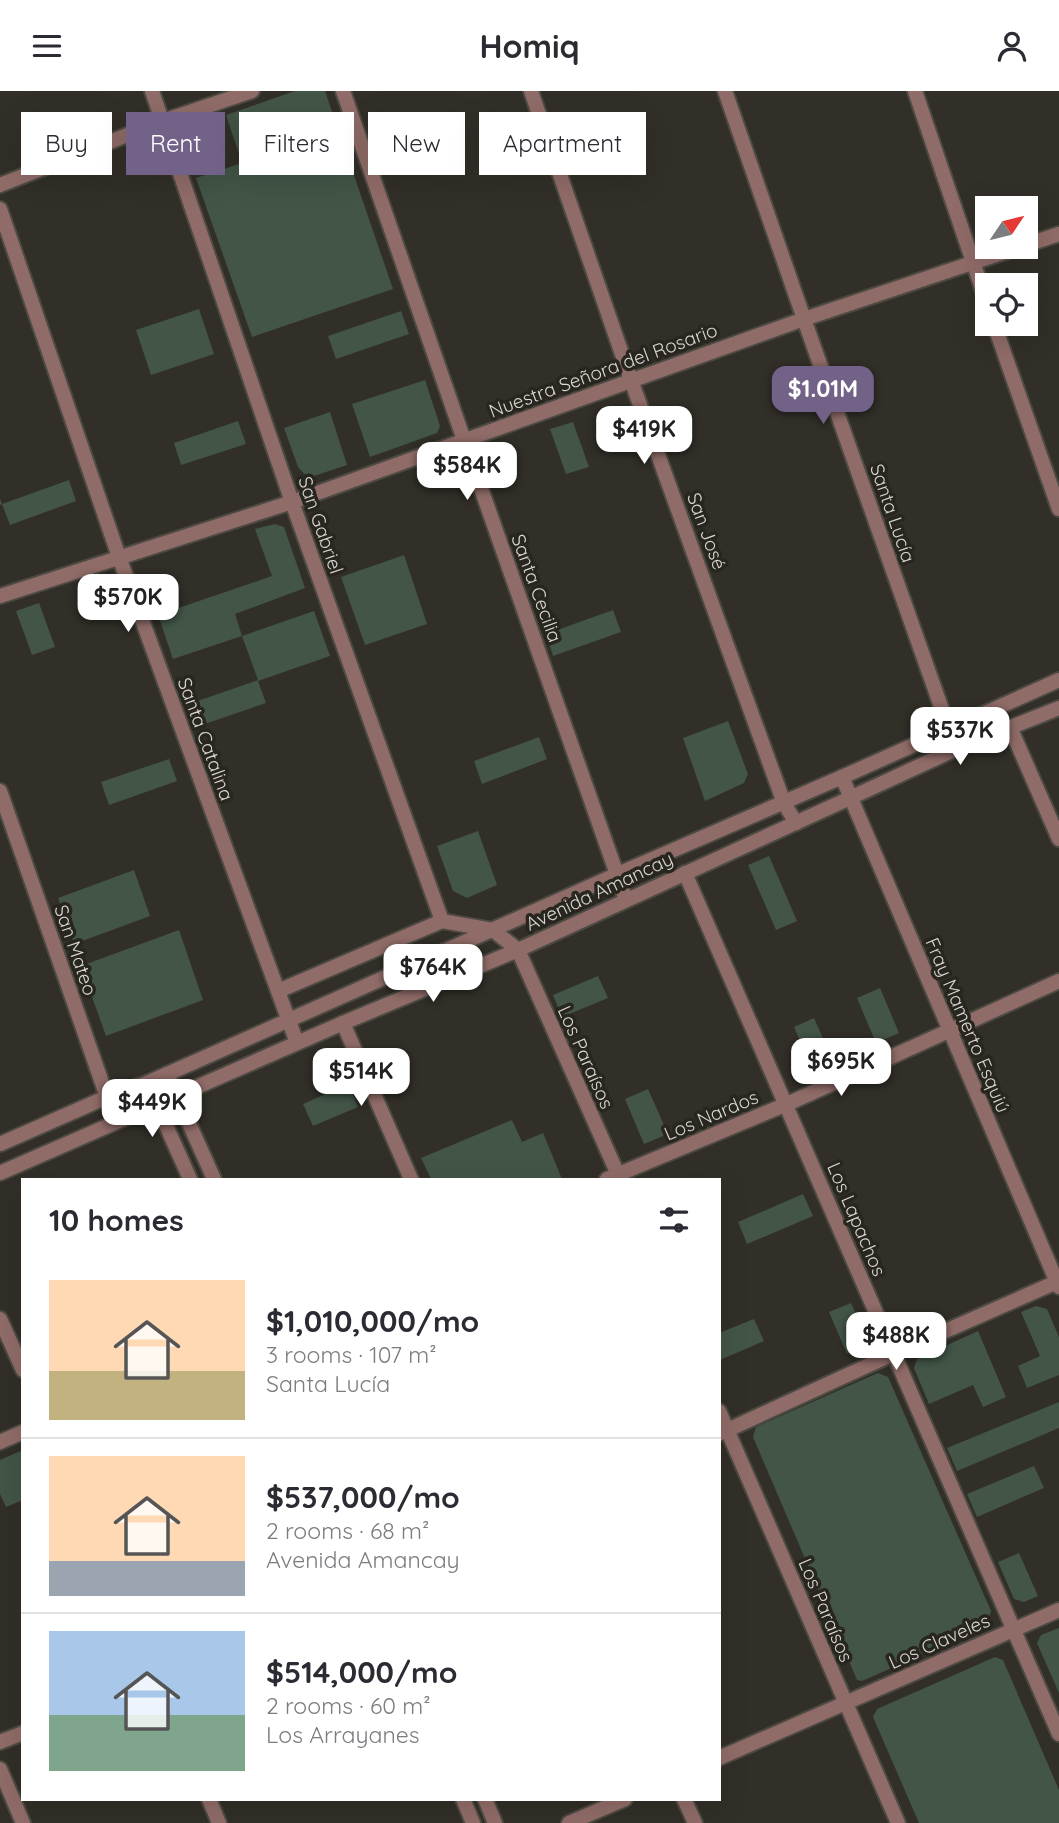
<!DOCTYPE html>
<html lang="en">
<head>
<meta charset="utf-8">
<style>
	body { margin:0; font-family:Quicksand,sans-serif; background:#f7f7f7; color:#2b2b33; height:100vh; display:flex; flex-direction:column; font-size:26px; white-space:nowrap }
	* { box-sizing:border-box; margin:0 }
	p { font-size:23px; color:#7c7c81 }
	.icon { flex:none; width:38px; height:38px; fill:none; stroke:currentColor; stroke-width:2; stroke-linecap:round; stroke-linejoin:round }
	.map { position:relative; flex:1; overflow:hidden }
	.details { position:absolute; left:21px; top:1087px; width:700px; height:623px; display:flex; flex-direction:column; background:#fff; border-radius:0px; box-shadow:0 7px 28px #0002 }
	.details>* { flex:none }
	.guide { position:absolute; left:21px; top:21px; width:700px; height:63px; display:flex; gap:14px }
	.needle { width:46px; rotate:55deg }
	.fabs { position:absolute; left:975px; top:105px; display:grid; gap:14px }
	.fabs a { display:grid; place-items:center; width:63px; height:63px; border-radius:0px; background:#fff; box-shadow:0 7px 28px #0002; font-size:35px }
	.price { position:absolute; translate:-50% -60px; padding:0 16px; border-radius:14px; background:#fff; color:#222; font-size:23px; line-height:46px; filter:drop-shadow(0 2px 4px #0008) }
	.price::after { content:''; position:absolute; left:50%; top:42px; width:21px; height:16px; margin-left:-10px; background:inherit; clip-path:polygon(0 0,100% 0,50% 100%) }
	.price.active { background:#726288; color:#fff }
	ul { padding:0; list-style:none }
	li { display:flex; align-items:center; gap:21px; height:175px; padding:0 28px }
	li+li { border-top:2px solid #e1e1e2 }
	li span { display:grid; place-items:center; flex:none; width:196px; height:140px; border-radius:0px; color:#555 }
	li>.icon { margin-inline-start:auto }
	span .icon { width:84px; height:84px; fill:#fffc; stroke-width:1 }
	li b { font-size:30px }
	h2 { display:flex; justify-content:space-between; align-items:center; height:84px; padding:0 28px; font-size:30px }
	.tag { padding:0 24px; border-radius:0px; background:#fff; box-shadow:0 7px 28px #0002; font-size:24px; line-height:63px }
	.tag.active { background:#726288; color:#fff }
	header { display:flex; justify-content:space-between; align-items:center; height:91px; padding:0 28px; background:#fff; font-size:32px; font-weight:800 }
	.map>svg:first-child { display:block }
	.green { fill:#425547 }
	.lines { fill:none; stroke-linecap:round; stroke-linejoin:round }
	.minor-casing { stroke:#4d4a43; stroke-width:18 }
	.tertiary-casing { stroke:#4d4a43; stroke-width:18 }
	.minor { stroke:#906c68; stroke-width:14 }
	.tertiary { stroke:#906c68; stroke-width:14 }
	.labels { text-anchor:middle; dominant-baseline:central; stroke-width:7; stroke-linejoin:round; paint-order:stroke }
	.street-label { font-size:19px; fill:#dad8d3; stroke:#28261f }
</style>
</head>
<body>
<header><svg class="icon" aria-label="menu" viewBox="0 0 24 24"><path d="M4 6h16M4 12h16M4 18h16"/></svg>Homiq<svg class="icon" aria-label="person" viewBox="0 0 24 24"><circle cx="12" cy="8" r="4"/><path d="M4 21q1-7 8-7t8 7"/></svg></header>
<div class="map">
<svg width="1059" height="1732" viewBox="0 0 1059 1732">
	<rect width="100%" height="100%" fill="#322f28"/>
	<g class="green">
		<path d="M295,0H325L393,198L252,246L196,87L242,72L226,24Z"/>
		<path d="M199,218L214,263L151,284L136,239Z"/>
		<path d="M401,220L409,243L336,268L328,245Z"/>
		<path d="M425,289L440,335L437,342L370,366L352,313Z"/>
		<path d="M330,321L347,374L308,387L298,376L284,337Z"/>
		<path d="M238,330L246,353L181,374L174,352Z"/>
		<path d="M573,331L589,376L566,383L550,338Z"/>
		<path d="M69,389L76,410L10,434L2,413L0,414V408L2,413Z"/>
		<path d="M275,433L284,436L305,497L235,523L242,545L314,520L330,565L258,590L266,612L196,636L189,613L258,589L242,545L173,568L158,524L272,485L255,438Z"/>
		<path d="M404,464L427,533L365,554L341,486Z"/>
		<path d="M39,512L55,556L32,564L16,520Z"/>
		<path d="M613,519L621,541L553,565L546,543Z"/>
		<path d="M728,630L748,683L744,692L705,710L683,647Z"/>
		<path d="M539,646L547,668L482,693L474,670Z"/>
		<path d="M169,668L177,690L109,714L101,691Z"/>
		<path d="M478,740L497,794L467,807L453,800L437,755Z"/>
		<path d="M769,765L797,830L776,839L748,774Z"/>
		<path d="M134,779L150,825L74,853L58,807Z"/>
		<path d="M179,839L203,909L106,945L81,875Z"/>
		<path d="M598,885L608,907L562,926L553,904Z"/>
		<path d="M880,897L899,942L876,952L857,907Z"/>
		<path d="M814,927L833,970L812,978L794,936Z"/>
		<path d="M349,993L358,1016L313,1035L303,1013Z"/>
		<path d="M648,998L668,1043L644,1053L625,1008Z"/>
		<path d="M512,1029L522,1051L543,1042L562,1088H431L421,1067Z"/>
		<path d="M803,1103L813,1125L747,1153L738,1131Z"/>
		<path d="M851,1212L867,1247L863,1256L847,1263L829,1221Z"/>
		<path d="M1036,1215L1047,1218L1059,1246V1284L1027,1297L1018,1275L1040,1265L1021,1221Z"/>
		<path d="M754,1228L764,1250L720,1269L719,1242Z"/>
		<path d="M978,1240L1006,1306L983,1316L973,1294L929,1313L914,1277L917,1268Z"/>
		<path d="M878,1282L888,1286L991,1520L987,1535L862,1590L857,1589L753,1346L756,1336Z"/>
		<path d="M1059,1311V1337L957,1380L947,1357Z"/>
		<path d="M23,1359V1409L6,1416L0,1403V1369Z"/>
		<path d="M1034,1375L1044,1397L977,1426L967,1403Z"/>
		<path d="M1019,1462L1038,1505L1024,1511L1014,1508L998,1471Z"/>
		<path d="M1059,1537V1602L1037,1552L1041,1544Z"/>
		<path d="M995,1566L1003,1569L1059,1699V1732H919L873,1626L877,1618Z"/>
	</g>
	<g class="lines">
		<defs>
			<g id="minor">
				<path d="M152,0L292,411L442,830L493,839L518,859L620,1088"/>
				<path d="M343,0L464,349L626,809"/>
				<path d="M531,0L631,289L784,712L796,732"/>
				<path d="M725,0L804,228L956,658"/>
				<path d="M915,0L987,212"/>
				<path d="M0,94L163,30L252,0"/>
				<path d="M0,118L119,466L297,952"/>
				<path d="M1026,154L1059,143"/>
				<path d="M994,233L1059,418"/>
				<path d="M0,505L292,411L804,228L1020,156"/>
				<path d="M1010,636L1059,748"/>
				<path d="M842,686L1059,589"/>
				<path d="M0,700L107,1006L119,1029"/>
				<path d="M850,707L956,658L1059,617"/>
				<path d="M685,782C811,1068 934,1356 1059,1643"/>
				<path d="M278,900L442,830"/>
				<path d="M343,932L411,1088"/>
				<path d="M167,983L214,1088"/>
				<path d="M147,992L190,1088"/>
				<path d="M607,1088L787,1013L1059,890"/>
				<path d="M719,1320L898,1732"/>
				<path d="M721,1342L893,1263L1059,1190"/>
				<path d="M0,1351L23,1341"/>
				<path d="M0,1651L23,1642"/>
				<path d="M719,1667L1059,1519"/>
				<path d="M0,1678L23,1732"/>
				<path d="M463,1708L473,1732"/>
				<path d="M485,1708L495,1732"/>
				<path d="M684,1708L695,1732"/>
				<path d="M569,1732L625,1708"/>
			</g>
			<g id="tertiary">
				<path d="M0,1053L107,1006L147,992L618,783L842,686L1059,1196"/>
				<path d="M0,1082L343,932L518,859L850,707"/>
				<path d="M0,1228L23,1279"/>
				<path d="M209,1708L219,1732"/>
			</g>
		</defs>
		<use href="#minor" class="minor-casing"/>
		<use href="#tertiary" class="tertiary-casing"/>
		<use href="#minor" class="minor"/>
		<use href="#tertiary" class="tertiary"/>
	</g>
	<g class="labels">
		<g class="street-label">
			<text transform="translate(603 279) rotate(-20)">Nuestra Señora del Rosario</text>
			<text transform="translate(893 422) rotate(71)">Santa Lucía</text>
			<text transform="translate(321 434) rotate(71)">San Gabriel</text>
			<text transform="translate(707 440) rotate(70)">San José</text>
			<text transform="translate(537 497) rotate(70)">Santa Cecilia</text>
			<text transform="translate(206 648) rotate(70)">Santa Catalina</text>
			<text transform="translate(599 800) rotate(-25)">Avenida Amancay</text>
			<text transform="translate(76 859) rotate(71)">San Mateo</text>
			<text transform="translate(968 934) rotate(67)">Fray Mamerto Esquiú</text>
			<text transform="translate(586 966) rotate(66)">Los Paraísos</text>
			<text transform="translate(711 1024) rotate(-23)">Los Nardos</text>
			<text transform="translate(857 1128) rotate(67)">Los Lapachos</text>
			<text transform="translate(826 1519) rotate(67)">Los Paraísos</text>
			<text transform="translate(939 1550) rotate(-24)">Los Claveles</text>
		</g>
	</g>
</svg>
<div class="fabs">
<a><svg class="needle" viewBox="-14 -14 28 28"><path d="M0-13l5 13h-10z" fill="#e53935"/><path d="M0 13l5-13h-10z" fill="#7c7c81"/></svg></a>
<a><svg class="icon" aria-label="locate" viewBox="0 0 24 24"><circle cx="12" cy="12" r="6"/><path d="M12 2v4M12 18v4M2 12h4M18 12h4"/></svg></a>
</div>
<b class="price active" style="left:823px;top:335px">$1.01M</b>
<b class="price" style="left:644px;top:375px">$419K</b>
<b class="price" style="left:467px;top:411px">$584K</b>
<b class="price" style="left:128px;top:543px">$570K</b>
<b class="price" style="left:960px;top:676px">$537K</b>
<b class="price" style="left:433px;top:913px">$764K</b>
<b class="price" style="left:841px;top:1007px">$695K</b>
<b class="price" style="left:361px;top:1017px">$514K</b>
<b class="price" style="left:152px;top:1048px">$449K</b>
<b class="price" style="left:896px;top:1281px">$488K</b>
<div class="guide">
<a class="tag">Buy</a>
<a class="tag active">Rent</a>
<a class="tag">Filters</a>
<a class="tag">New</a>
<a class="tag">Apartment</a>
</div>
<section class="details">
<h2>10 homes<svg class="icon" aria-label="filters" viewBox="0 0 24 24"><path d="M4 7h16M4 17h16"/><circle cx="9" cy="7" r="2"/><circle cx="15" cy="17" r="2"/></svg></h2>
<ul>
<li><span style="background:linear-gradient(#ffd9b3 65%,#c2b280 0)"><svg class="icon" aria-label="home" viewBox="0 0 24 24"><path d="M3 11l9-7 9 7M6 9v11h12V9"/></svg></span><div><b>$1,010,000/mo</b><p>3 rooms · 107 m²</p><p>Santa Lucía</p></div></li>
<li><span style="background:linear-gradient(#ffd9b3 75%,#9aa5b1 0)"><svg class="icon" aria-label="home" viewBox="0 0 24 24"><path d="M3 11l9-7 9 7M6 9v11h12V9"/></svg></span><div><b>$537,000/mo</b><p>2 rooms · 68 m²</p><p>Avenida Amancay</p></div></li>
<li><span style="background:linear-gradient(#a9c7e8 60%,#7fa58c 0)"><svg class="icon" aria-label="home" viewBox="0 0 24 24"><path d="M3 11l9-7 9 7M6 9v11h12V9"/></svg></span><div><b>$514,000/mo</b><p>2 rooms · 60 m²</p><p>Los Arrayanes</p></div></li>
</ul>
</section>
</div>
</body>
</html>
